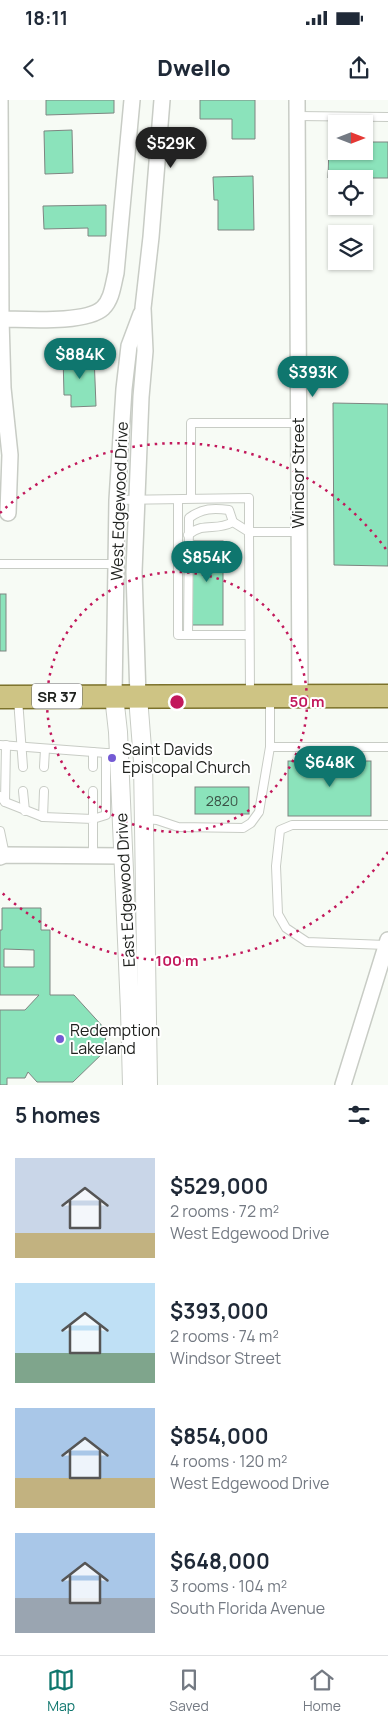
<!DOCTYPE html>
<html lang="en">
<head>
<meta charset="utf-8">
<style>
	body { margin:0; font-family:Manrope,sans-serif; background:#f2f2f3; color:#1f2937; height:100vh; display:flex; flex-direction:column; font-size:19px; white-space:nowrap }
	* { box-sizing:border-box; margin:0 }
	p { font-size:16px; color:#747a83 }
	.icon { flex:none; width:28px; height:28px; fill:none; stroke:currentColor; stroke-width:2; stroke-linecap:round; stroke-linejoin:round }
	.map { position:relative; height:985px; overflow:hidden }
	.side { display:flex; flex-direction:column; background:#fff; flex:1 }
	.side>* { flex:none }
	.needle { width:32px; rotate:90deg }
	.buttons { position:absolute; left:328px; top:15px; display:grid; gap:10px }
	.buttons a { display:grid; place-items:center; width:45px; height:45px; border-radius:0px; background:#fff; box-shadow:0 1px 4px #0004; font-size:25px }
	.price { position:absolute; translate:-50% -42px; padding:0 11px; border-radius:18px; background:#0f766e; color:#fff; font-size:16px; line-height:32px; filter:drop-shadow(0 1px 2px #0008) }
	.price::after { content:''; position:absolute; left:50%; top:30px; width:15px; height:11px; margin-left:-8px; background:inherit; clip-path:polygon(0 0,100% 0,50% 100%) }
	.price.selected { background:#222; color:#fff }
	ul { padding:0; list-style:none }
	li { display:flex; align-items:center; gap:15px; height:125px; padding:0 15px }
	li span { display:grid; place-items:center; flex:none; width:140px; height:100px; border-radius:0px; color:#555 }
	li>.icon { margin-inline-start:auto }
	span .icon { width:60px; height:60px; fill:#fffc; stroke-width:1 }
	li b { font-size:21px }
	h2 { display:flex; justify-content:space-between; align-items:center; height:60px; padding:0 15px; font-size:21px }
	.status { display:flex; justify-content:space-between; align-items:center; height:35px; padding:0 25px; background:#fff; direction:ltr }
	.status svg { height:14px; fill:currentColor }
	header { display:flex; justify-content:space-between; align-items:center; height:65px; padding:0 15px; background:#fff; font-size:22px; font-weight:800 }
	.menu { display:flex; justify-content:space-around; align-items:center; height:70px; border-top:1px solid #e0e1e3; background:#fff; font-size:14px; color:#747a83 }
	.menu a { display:grid; justify-items:center; gap:2px }
	.menu .selected { color:#0f766e }
	.map>svg:first-child { display:block }
	.building { fill:#8be3bb; stroke:#7e8581; fill-rule:evenodd }
	.lines { fill:none; stroke-linecap:round; stroke-linejoin:round }
	.service-casing { stroke:#c8ccc5; stroke-width:10 }
	.minor-casing { stroke:#c8ccc5; stroke-width:18 }
	.tertiary-casing { stroke:#c8ccc5; stroke-width:20 }
	.primary-casing { stroke:#7c722b; stroke-width:25 }
	.service { stroke:#fff; stroke-width:8 }
	.minor { stroke:#fff; stroke-width:15 }
	.tertiary { stroke:#fff; stroke-width:18 }
	.primary { stroke:#cec484; stroke-width:22 }
	.ring { fill:none; stroke:#c2185b; stroke-width:2.5; stroke-dasharray:2.5 5 }
	.poi-dot { fill:#745ad4; stroke:#fff; stroke-width:2 }
	.labels { text-anchor:middle; dominant-baseline:central; stroke-width:4; stroke-linejoin:round; paint-order:stroke }
	.number-label { font-size:14px; fill:#3b5246 }
	.shield { fill:#fff; stroke:#636462; stroke-width:1 }
	.shield-label { font-size:15px; font-weight:bold; fill:#20221f }
	.street-label { font-size:16px; fill:#20221f; stroke:#fff }
	.poi-label { font-size:16px; fill:#20221f; stroke:#fff; text-anchor:start }
	.centre { fill:#c2185b; stroke:#fff; stroke-width:2.5 }
	.ring-label { font-size:15px; text-anchor:middle; font-weight:bold; fill:#c2185b; stroke:#fff; stroke-width:4; stroke-linejoin:round; paint-order:stroke }
</style>
</head>
<body>
<div class="status"><b>18:11</b><svg viewBox="0 0 49 12"><path d="M0 12V9h3v3zM5 12V6h3v6zM10 12V3h3v9zM15 12V0h3v12zM26 1h20v11H26zM47 4h2v5h-2z"/></svg></div>
<header><svg class="icon" aria-label="back" viewBox="0 0 24 24"><path d="M15 5l-7 7 7 7"/></svg>Dwello<svg class="icon" aria-label="share" viewBox="0 0 24 24"><path d="M12 15V3M7 8l5-5 5 5M5 13v7h14v-7"/></svg></header>
<div class="map">
<svg width="388" height="985" viewBox="0 0 388 985">
	<rect width="100%" height="100%" fill="#f7fbf5"/>
	<g class="building">
		<path d="M46,0H114V13L46,15Z"/>
		<path d="M200,0H255V39H232V19H200Z"/>
		<path d="M72,30L73,73L45,74L44,31Z"/>
		<path d="M364,42H388V78H328L329,44H336V51H364Z"/>
		<path d="M253,76L254,130H218V100H214L213,77Z"/>
		<path d="M106,105V136H88V128L44,129L43,106Z"/>
		<path d="M94,255L96,306L71,307V295H64L63,256Z"/>
		<path d="M333,303L388,304V466L334,465Z"/>
		<rect x="192" y="441" width="31" height="84"/>
		<rect x="0" y="494" width="6" height="57"/>
		<rect x="288" y="661" width="83" height="55"/>
		<rect x="195" y="687" width="54" height="27"/>
		<path d="M2,808H41V830H50V895H74L105,929L106,950L73,982H37L28,972L25,978H7V985H0V910H25L39,895H0V830H2ZM4,849L34,850V867H4Z"/>
	</g>
	<g class="lines">
		<defs>
			<g id="service">
				<path d="M297,16L388,17"/>
				<path d="M191,398V323H298"/>
				<path d="M117,400L249,398V432H299"/>
				<path d="M178,400V535H249"/>
				<path d="M188,435C205,421 215,432 233,422L249,432L250,594"/>
				<path d="M0,464H116"/>
				<path d="M188,535L189,418C202,408 214,408 229,410L233,422"/>
				<path d="M18,599L23,667"/>
				<path d="M0,645L106,653"/>
				<path d="M270,647H388"/>
				<path d="M93,652V667"/>
				<path d="M44,667L45,649"/>
				<path d="M23,691L25,711"/>
				<path d="M93,691V719L106,715V653H118"/>
				<path d="M0,696L5,702L43,717L93,719V756"/>
				<path d="M5,702L6,645"/>
				<path d="M43,717L44,691"/>
				<path d="M144,719L157,720L178,727L243,728L251,723L259,712L270,647V598"/>
				<path d="M0,731L5,755"/>
				<path d="M386,845L307,842L286,828L278,814L276,766L280,730L292,725H388"/>
			</g>
			<g id="minor">
				<path d="M0,0L1,219L3,288L10,355L8,413"/>
				<path d="M297,0L300,596"/>
				<path d="M1,219C24,219 86,224 103,208C112,199 113,185 116,173L132,0"/>
				<path d="M114,596L117,400L124,289L129,246L141,214"/>
				<path d="M138,597L134,472L141,297L145,251L143,208L151,137L162,0"/>
				<path d="M0,757L5,755L123,756"/>
				<path d="M343,985L388,840"/>
			</g>
			<g id="tertiary">
				<path d="M114,596L118,632L130,910L132,985"/>
				<path d="M138,597L143,661L148,985"/>
			</g>
			<path id="primary" d="M0,597L388,596"/>
		</defs>
		<use href="#service" class="service-casing"/>
		<use href="#minor" class="minor-casing"/>
		<use href="#tertiary" class="tertiary-casing"/>
		<use href="#primary" class="primary-casing"/>
		<use href="#service" class="service"/>
		<use href="#minor" class="minor"/>
		<use href="#tertiary" class="tertiary"/>
		<use href="#primary" class="primary"/>
	</g>
	<g class="ring">
		<circle cx="177" cy="602" r="130"/>
		<path d="M388 752A259 259 0 0 1 0 791M0 413A259 259 0 0 1 388 452"/>
	</g>
	<g class="poi-dot">
		<circle cx="112" cy="658" r="5"/>
		<circle cx="60" cy="939" r="5"/>
	</g>
	<g class="labels">
		<g class="number-label">
			<text x="222" y="700">2820</text>
		</g>
		<rect class="shield" x="32" y="583.5" width="50" height="25" rx="4"/>
		<g class="shield-label">
			<text x="57" y="596">SR 37</text>
		</g>
		<g class="street-label">
			<text transform="translate(298 373) rotate(-90)">Windsor Street</text>
			<text transform="translate(119 401) rotate(-88)">West Edgewood Drive</text>
			<text transform="translate(125 790) rotate(-93)">East Edgewood Drive</text>
		</g>
		<g class="poi-label">
			<text x="122" y="649">Saint Davids<tspan x="122" dy="18">Episcopal Church</tspan></text>
			<text x="70" y="930">Redemption<tspan x="70" dy="18">Lakeland</tspan></text>
		</g>
	</g>
	<circle cx="177" cy="602" r="8" class="centre"/>
	<g class="ring-label">
		<text x="307" y="607">50 m</text>
		<text x="177" y="866">100 m</text>
	</g>
</svg>
<div class="buttons">
<a><svg class="needle" viewBox="-14 -14 28 28"><path d="M0-13l5 13h-10z" fill="#e53935"/><path d="M0 13l5-13h-10z" fill="#747a83"/></svg></a>
<a><svg class="icon" aria-label="locate" viewBox="0 0 24 24"><circle cx="12" cy="12" r="6"/><path d="M12 2v4M12 18v4M2 12h4M18 12h4"/></svg></a>
<a><svg class="icon" aria-label="layers" viewBox="0 0 24 24"><path d="M12 4l9 5-9 5-9-5zM3 14l9 5 9-5"/></svg></a>
</div>
<b class="price selected" style="left:171px;top:69px">$529K</b>
<b class="price" style="left:80px;top:280px">$884K</b>
<b class="price" style="left:313px;top:298px">$393K</b>
<b class="price" style="left:207px;top:483px">$854K</b>
<b class="price" style="left:330px;top:688px">$648K</b>
</div>
<section class="side">
<h2>5 homes<svg class="icon" aria-label="filters" viewBox="0 0 24 24"><path d="M4 7h16M4 17h16"/><circle cx="9" cy="7" r="2"/><circle cx="15" cy="17" r="2"/></svg></h2>
<ul>
<li><span style="background:linear-gradient(#c9d6e8 75%,#c2b280 0)"><svg class="icon" aria-label="home" viewBox="0 0 24 24"><path d="M3 11l9-7 9 7M6 9v11h12V9"/></svg></span><div><b>$529,000</b><p>2 rooms · 72 m²</p><p>West Edgewood Drive</p></div></li>
<li><span style="background:linear-gradient(#bfe0f5 70%,#7fa58c 0)"><svg class="icon" aria-label="home" viewBox="0 0 24 24"><path d="M3 11l9-7 9 7M6 9v11h12V9"/></svg></span><div><b>$393,000</b><p>2 rooms · 74 m²</p><p>Windsor Street</p></div></li>
<li><span style="background:linear-gradient(#a9c7e8 70%,#c2b280 0)"><svg class="icon" aria-label="home" viewBox="0 0 24 24"><path d="M3 11l9-7 9 7M6 9v11h12V9"/></svg></span><div><b>$854,000</b><p>4 rooms · 120 m²</p><p>West Edgewood Drive</p></div></li>
<li><span style="background:linear-gradient(#a9c7e8 65%,#9aa5b1 0)"><svg class="icon" aria-label="home" viewBox="0 0 24 24"><path d="M3 11l9-7 9 7M6 9v11h12V9"/></svg></span><div><b>$648,000</b><p>3 rooms · 104 m²</p><p>South Florida Avenue</p></div></li>
</ul>
</section>
<nav class="menu">
<a class="selected"><svg class="icon" aria-label="map" viewBox="0 0 24 24"><path d="M3 6l6-2 6 2 6-2v14l-6 2-6-2-6 2zM9 4v14M15 6v14"/></svg>Map</a>
<a><svg class="icon" aria-label="saved" viewBox="0 0 24 24"><path d="M7 4h10v16l-5-4-5 4z"/></svg>Saved</a>
<a><svg class="icon" aria-label="home" viewBox="0 0 24 24"><path d="M3 11l9-7 9 7M6 9v11h12V9"/></svg>Home</a>
</nav>
</body>
</html>
